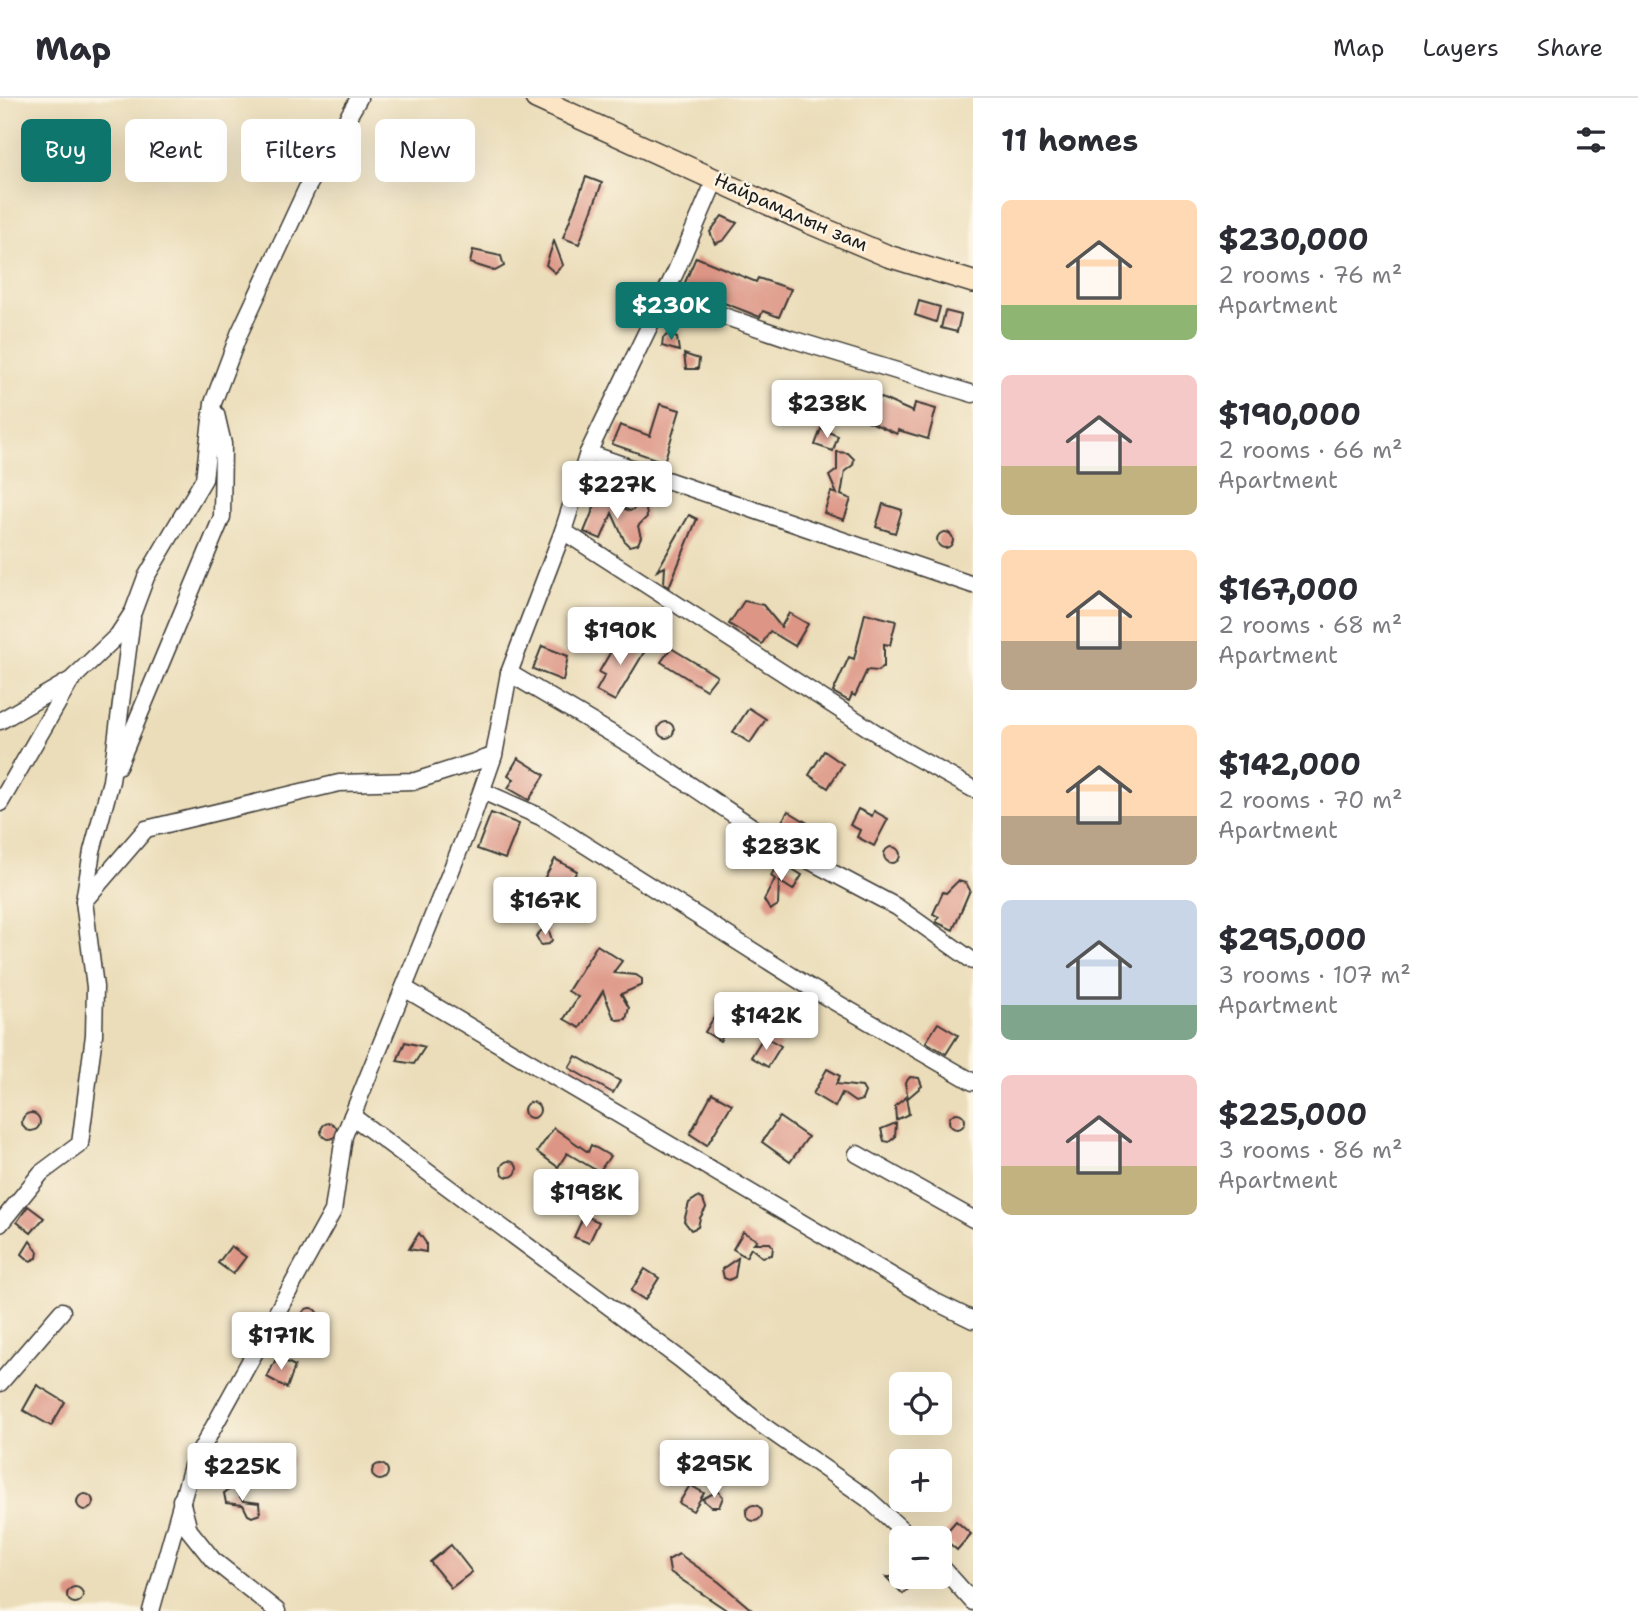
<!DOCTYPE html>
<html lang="en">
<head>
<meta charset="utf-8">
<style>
	body { margin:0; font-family:"Shantell Sans",sans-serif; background:#f7f7f7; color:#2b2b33; height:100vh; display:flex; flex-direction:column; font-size:26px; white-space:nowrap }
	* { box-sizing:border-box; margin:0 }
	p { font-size:23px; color:#7c7c81 }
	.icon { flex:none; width:38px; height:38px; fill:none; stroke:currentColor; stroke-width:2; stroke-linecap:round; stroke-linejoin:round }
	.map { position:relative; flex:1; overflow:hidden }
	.panel { display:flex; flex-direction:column; background:#fff; width:665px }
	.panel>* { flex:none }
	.top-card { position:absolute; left:21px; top:21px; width:665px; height:63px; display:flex; gap:14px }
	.buttons { position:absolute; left:889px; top:1274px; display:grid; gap:14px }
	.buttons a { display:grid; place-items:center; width:63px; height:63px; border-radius:10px; background:#fff; box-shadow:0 7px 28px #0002; font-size:35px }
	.price { position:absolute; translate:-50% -60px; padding:0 16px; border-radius:7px; background:#fff; color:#222; font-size:23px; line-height:46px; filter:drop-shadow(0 2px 4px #0008) }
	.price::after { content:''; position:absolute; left:50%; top:42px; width:21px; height:16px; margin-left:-10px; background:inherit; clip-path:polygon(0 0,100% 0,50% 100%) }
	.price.current { background:#0f766e; color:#fff }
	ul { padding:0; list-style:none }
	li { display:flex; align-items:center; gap:21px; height:175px; padding:0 28px }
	li span { display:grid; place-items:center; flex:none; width:196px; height:140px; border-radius:10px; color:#555 }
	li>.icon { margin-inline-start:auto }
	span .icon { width:84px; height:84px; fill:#fffc; stroke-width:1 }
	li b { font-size:30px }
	h2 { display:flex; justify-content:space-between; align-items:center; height:84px; padding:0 28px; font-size:30px }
	.pill { padding:0 24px; border-radius:10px; background:#fff; box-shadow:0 7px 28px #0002; font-size:24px; line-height:63px }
	.pill.current { background:#0f766e; color:#fff }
	header { display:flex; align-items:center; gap:42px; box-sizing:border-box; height:98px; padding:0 35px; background:#fff; border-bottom:2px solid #e1e1e2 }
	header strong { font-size:33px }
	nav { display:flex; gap:38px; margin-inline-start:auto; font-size:24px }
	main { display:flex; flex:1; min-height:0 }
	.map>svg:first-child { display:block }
	.building { fill:#dd9585 }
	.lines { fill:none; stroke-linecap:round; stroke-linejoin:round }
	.street-casing { stroke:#3b3934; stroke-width:19 }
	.secondary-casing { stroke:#3b3934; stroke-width:24 }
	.street { stroke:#fff; stroke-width:16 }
	.secondary { stroke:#fce5c4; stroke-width:21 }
	.labels { text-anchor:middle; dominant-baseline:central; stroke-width:5; stroke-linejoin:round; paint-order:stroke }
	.street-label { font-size:19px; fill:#1c1c1c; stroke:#fcf5e5 }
</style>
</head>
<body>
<header>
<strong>Map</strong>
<nav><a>Map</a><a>Layers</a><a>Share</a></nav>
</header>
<main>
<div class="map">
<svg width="973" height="1513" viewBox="0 0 973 1513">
	<rect width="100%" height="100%" fill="#fcf5e5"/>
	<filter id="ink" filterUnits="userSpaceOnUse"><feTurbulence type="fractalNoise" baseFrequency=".0143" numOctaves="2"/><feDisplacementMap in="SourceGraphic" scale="14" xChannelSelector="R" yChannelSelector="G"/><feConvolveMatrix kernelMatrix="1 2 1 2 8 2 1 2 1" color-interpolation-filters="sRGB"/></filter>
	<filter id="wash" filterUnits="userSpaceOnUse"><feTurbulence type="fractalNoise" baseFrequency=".00686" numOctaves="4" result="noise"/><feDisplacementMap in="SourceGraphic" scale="28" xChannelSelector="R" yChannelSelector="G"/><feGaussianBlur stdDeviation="1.57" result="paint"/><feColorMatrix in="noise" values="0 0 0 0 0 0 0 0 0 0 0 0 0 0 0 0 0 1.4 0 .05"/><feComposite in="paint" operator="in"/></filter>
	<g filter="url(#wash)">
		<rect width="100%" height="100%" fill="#ebddb9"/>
		<g id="blocks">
			<g class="building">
				<path d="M586,79L602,85L579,146L563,140Z"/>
				<path d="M722,118L737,125L724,142L715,146L710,134Z"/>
				<path d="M554,143L563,167L555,175L546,167Z"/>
				<path d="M473,152L501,158L504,168L495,173L470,165Z"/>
				<path d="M696,159L756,184L758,180L791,191L779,219L763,213L760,219L683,189Z"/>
				<path d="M919,203L940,209L936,224L915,217Z"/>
				<path d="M945,213L961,217L957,234L941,230Z"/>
				<path d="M669,236L677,240L679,253L662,248L663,240Z"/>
				<path d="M684,256L699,261L698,271H686Z"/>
				<path d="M879,299L913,314L915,305L936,311L928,341L898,332L897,336L868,323Z"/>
				<path d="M660,306L680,312L664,364L612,346L620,327L650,338Z"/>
				<path d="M821,331L838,338L833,353L815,347Z"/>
				<path d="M837,354L848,355L854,361L853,367L845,373L841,397L851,401L844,422L824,415L831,394L837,396L829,378L837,372Z"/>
				<path d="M598,400L630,413L639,408L646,411L647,419L638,428L641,439L638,446L629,448L625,444L612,415L601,441L584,434Z"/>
				<path d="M883,406L902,412L895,435L876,429Z"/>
				<path d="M689,417L697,421L669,489L664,486L665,469L657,473Z"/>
				<circle cx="945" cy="442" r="8"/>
				<path d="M744,503L763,507L781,529L789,515L808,526L795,548L770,533L762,546L729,526Z"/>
				<path d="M865,515L896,523L890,547L884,546V568L878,573L867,572L855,598L852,596L849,603L833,594L849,559L854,561Z"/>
				<path d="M621,536L646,551L615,603L596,593L605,577L599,574Z"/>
				<path d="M542,548L568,558L563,583L533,571Z"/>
				<path d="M671,550L717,578L706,592L661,564Z"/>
				<path d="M749,610L766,621L750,645L733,634Z"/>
				<circle cx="666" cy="632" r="8"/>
				<path d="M824,653L843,666L828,690L809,677Z"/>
				<path d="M518,660L545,677L529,702L508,690L514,681L508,677Z"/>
				<path d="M858,711L872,718L874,713L888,721L874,748L857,739L860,732L850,727Z"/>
				<path d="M788,713L819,732L811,746L780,727Z"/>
				<path d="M491,715L519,726L505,761L477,751Z"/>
				<circle cx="892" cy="757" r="8"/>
				<path d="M555,761L577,773L559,804L560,814L545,828L540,826L550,794L540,788Z"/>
				<path d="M779,763L802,777L793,792L779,783L778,807L770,812L764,802L775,781L771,778Z"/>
				<path d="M958,783L966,785L970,792L953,832L936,824L939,819L933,816L943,794L946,795Z"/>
				<circle cx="506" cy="815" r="8"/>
				<path d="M547,827L552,842L549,846L541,847L536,838Z"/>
				<path d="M597,847L622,863L613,875L636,877L642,881V887L621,896L629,910L626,921L617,922L613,918L603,893L580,930L564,921L578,899L568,893Z"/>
				<path d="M721,908L736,917L720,943L705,934Z"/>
				<path d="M938,925L958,937L946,956L926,944Z"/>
				<path d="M764,938L781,948L768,969L751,959Z"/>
				<path d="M405,944L425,949L414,966L397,963Z"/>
				<path d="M576,958L620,983L613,995L569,970Z"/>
				<path d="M827,971L840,978L836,986L862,989L865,994L862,1002L855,1004L842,995L835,1009L813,996Z"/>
				<path d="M910,979L919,980L922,988L908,1000L905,985Z"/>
				<path d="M712,995L732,1006L707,1047L690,1036Z"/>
				<path d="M906,999L909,1016L896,1022L895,1008Z"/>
				<circle cx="532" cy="1012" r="8"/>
				<circle cx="31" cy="1024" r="9"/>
				<circle cx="957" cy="1023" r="8"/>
				<path d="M779,1019L808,1039L790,1064L762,1044Z"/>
				<path d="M896,1025L895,1039L889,1044L884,1043L881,1031Z"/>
				<circle cx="329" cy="1033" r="8"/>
				<path d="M554,1030L588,1054L591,1047L610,1058L599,1074L567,1055L558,1069L537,1054Z"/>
				<circle cx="509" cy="1071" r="8"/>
				<circle cx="624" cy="1091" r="8"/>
				<path d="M698,1099L703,1102L706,1110L700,1120L698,1129L691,1132L684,1123L689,1105Z"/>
				<path d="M28,1108L44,1120L31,1135L17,1124Z"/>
				<path d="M584,1117L599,1124L589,1145L574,1139Z"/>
				<path d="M743,1134L757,1142L754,1145H770L773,1149L772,1157L762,1159L751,1150L746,1159L733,1151Z"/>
				<path d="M419,1135L426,1145V1154L409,1151Z"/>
				<path d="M30,1143L38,1154L37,1160L30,1163L22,1156Z"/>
				<path d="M231,1148L246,1159L233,1176L218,1165Z"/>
				<path d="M738,1160L735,1179L729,1182L724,1180L722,1171Z"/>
				<path d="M645,1171L659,1180L645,1202L631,1193Z"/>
				<circle cx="310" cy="1218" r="8"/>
				<path d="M277,1259L295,1268L287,1290L267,1279Z"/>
				<path d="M37,1287L65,1304L51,1328L23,1312Z"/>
				<circle cx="677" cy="1351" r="8"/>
				<circle cx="283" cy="1363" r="8"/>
				<circle cx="380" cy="1374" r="8"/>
				<path d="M690,1387L704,1395L693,1413L679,1405Z"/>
				<path d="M233,1390L243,1403L259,1405L260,1416L252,1419L248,1417L243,1407L226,1405L224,1395Z"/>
				<path d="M718,1393L723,1399L719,1409H711L702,1401Z"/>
				<circle cx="85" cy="1404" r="8"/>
				<circle cx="754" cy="1415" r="8"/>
				<path d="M956,1423L971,1436L957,1452L942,1439Z"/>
				<path d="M451,1447L472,1474L451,1490L430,1464Z"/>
				<path d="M679,1456L719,1484L753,1513H728L670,1474L668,1462Z"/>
				<path d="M886,1479H920L903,1496Z"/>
				<circle cx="75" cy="1497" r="8"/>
			</g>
		</g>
	</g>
	<g filter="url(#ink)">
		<use href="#blocks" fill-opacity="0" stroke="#3b3934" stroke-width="2"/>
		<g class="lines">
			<defs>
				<g id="street">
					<path d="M662,197L791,241L973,296"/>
					<path d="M588,355L973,487"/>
					<path d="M563,433L901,651L973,691"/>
					<path d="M509,575L631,647L776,745L897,809L973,863"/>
					<path d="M0,623L71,582L118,537L133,514L146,479L204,381L213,305L239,236L307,90L359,0"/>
					<path d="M118,668L222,419L223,346L216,316"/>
					<path d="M482,693L541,719L811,890L973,984"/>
					<path d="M0,705L70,584"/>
					<path d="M84,803L146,731L339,685L415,683L493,658"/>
					<path d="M404,890L938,1205L973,1222"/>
					<path d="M352,1018L680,1261L762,1327L868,1401L911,1440"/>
					<path d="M857,1056L973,1121"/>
					<path d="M0,1126L41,1075L80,1046L94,937L95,889L84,803L92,753L111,683L132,520"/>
					<path d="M0,1285L62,1213"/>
					<path d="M181,1402L189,1432L213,1462L277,1513"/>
					<path d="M940,1467L973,1504"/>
					<path d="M151,1513L192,1368L333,1113L344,1038L471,723L494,657L509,575L563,433L588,355L676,173L716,80"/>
				</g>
				<path id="secondary" d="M536,0L810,125L888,158L973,184"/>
			</defs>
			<use href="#street" class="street-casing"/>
			<use href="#secondary" class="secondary-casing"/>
			<use href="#street" class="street"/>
			<use href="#secondary" class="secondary"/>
		</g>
	</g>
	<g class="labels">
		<g class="street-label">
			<text transform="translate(791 114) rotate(24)">Найрамдлын зам</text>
		</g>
	</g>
</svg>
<div class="buttons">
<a><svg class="icon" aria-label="locate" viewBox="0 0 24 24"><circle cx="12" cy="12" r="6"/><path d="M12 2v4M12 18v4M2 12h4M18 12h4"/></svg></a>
<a>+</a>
<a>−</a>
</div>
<b class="price current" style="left:671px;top:244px">$230K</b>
<b class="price" style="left:827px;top:342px">$238K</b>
<b class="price" style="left:617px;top:423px">$227K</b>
<b class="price" style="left:620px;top:569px">$190K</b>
<b class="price" style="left:781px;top:785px">$283K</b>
<b class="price" style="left:545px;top:839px">$167K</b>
<b class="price" style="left:766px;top:954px">$142K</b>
<b class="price" style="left:586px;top:1131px">$198K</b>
<b class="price" style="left:281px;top:1274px">$171K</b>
<b class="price" style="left:714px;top:1402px">$295K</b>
<b class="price" style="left:242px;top:1405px">$225K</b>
<div class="top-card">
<a class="pill current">Buy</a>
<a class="pill">Rent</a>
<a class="pill">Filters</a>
<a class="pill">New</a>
</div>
</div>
<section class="panel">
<h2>11 homes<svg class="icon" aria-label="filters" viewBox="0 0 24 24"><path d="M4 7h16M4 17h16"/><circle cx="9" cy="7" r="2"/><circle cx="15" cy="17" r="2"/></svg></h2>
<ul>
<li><span style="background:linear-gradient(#ffd9b3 75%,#8fb573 0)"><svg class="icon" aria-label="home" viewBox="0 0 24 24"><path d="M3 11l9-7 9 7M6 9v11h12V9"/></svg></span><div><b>$230,000</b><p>2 rooms · 76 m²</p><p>Apartment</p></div></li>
<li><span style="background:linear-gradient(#f6c9c9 65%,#c2b280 0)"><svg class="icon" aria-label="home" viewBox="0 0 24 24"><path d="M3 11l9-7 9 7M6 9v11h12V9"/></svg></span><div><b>$190,000</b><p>2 rooms · 66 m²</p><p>Apartment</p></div></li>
<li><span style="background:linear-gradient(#ffd9b3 65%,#b9a48a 0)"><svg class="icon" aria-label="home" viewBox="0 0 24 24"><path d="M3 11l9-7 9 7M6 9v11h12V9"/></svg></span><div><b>$167,000</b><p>2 rooms · 68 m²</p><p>Apartment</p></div></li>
<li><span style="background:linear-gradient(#ffd9b3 65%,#b9a48a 0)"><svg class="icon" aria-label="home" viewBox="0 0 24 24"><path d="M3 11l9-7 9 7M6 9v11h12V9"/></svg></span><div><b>$142,000</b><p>2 rooms · 70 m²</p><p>Apartment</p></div></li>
<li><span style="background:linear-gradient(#c9d6e8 75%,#7fa58c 0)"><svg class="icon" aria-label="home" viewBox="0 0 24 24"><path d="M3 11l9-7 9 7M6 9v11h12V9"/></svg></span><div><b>$295,000</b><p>3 rooms · 107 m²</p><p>Apartment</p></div></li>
<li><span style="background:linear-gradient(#f6c9c9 65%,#c2b280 0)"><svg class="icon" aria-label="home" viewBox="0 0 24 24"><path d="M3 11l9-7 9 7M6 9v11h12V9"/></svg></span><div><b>$225,000</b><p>3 rooms · 86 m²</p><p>Apartment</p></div></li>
</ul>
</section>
</main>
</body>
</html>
